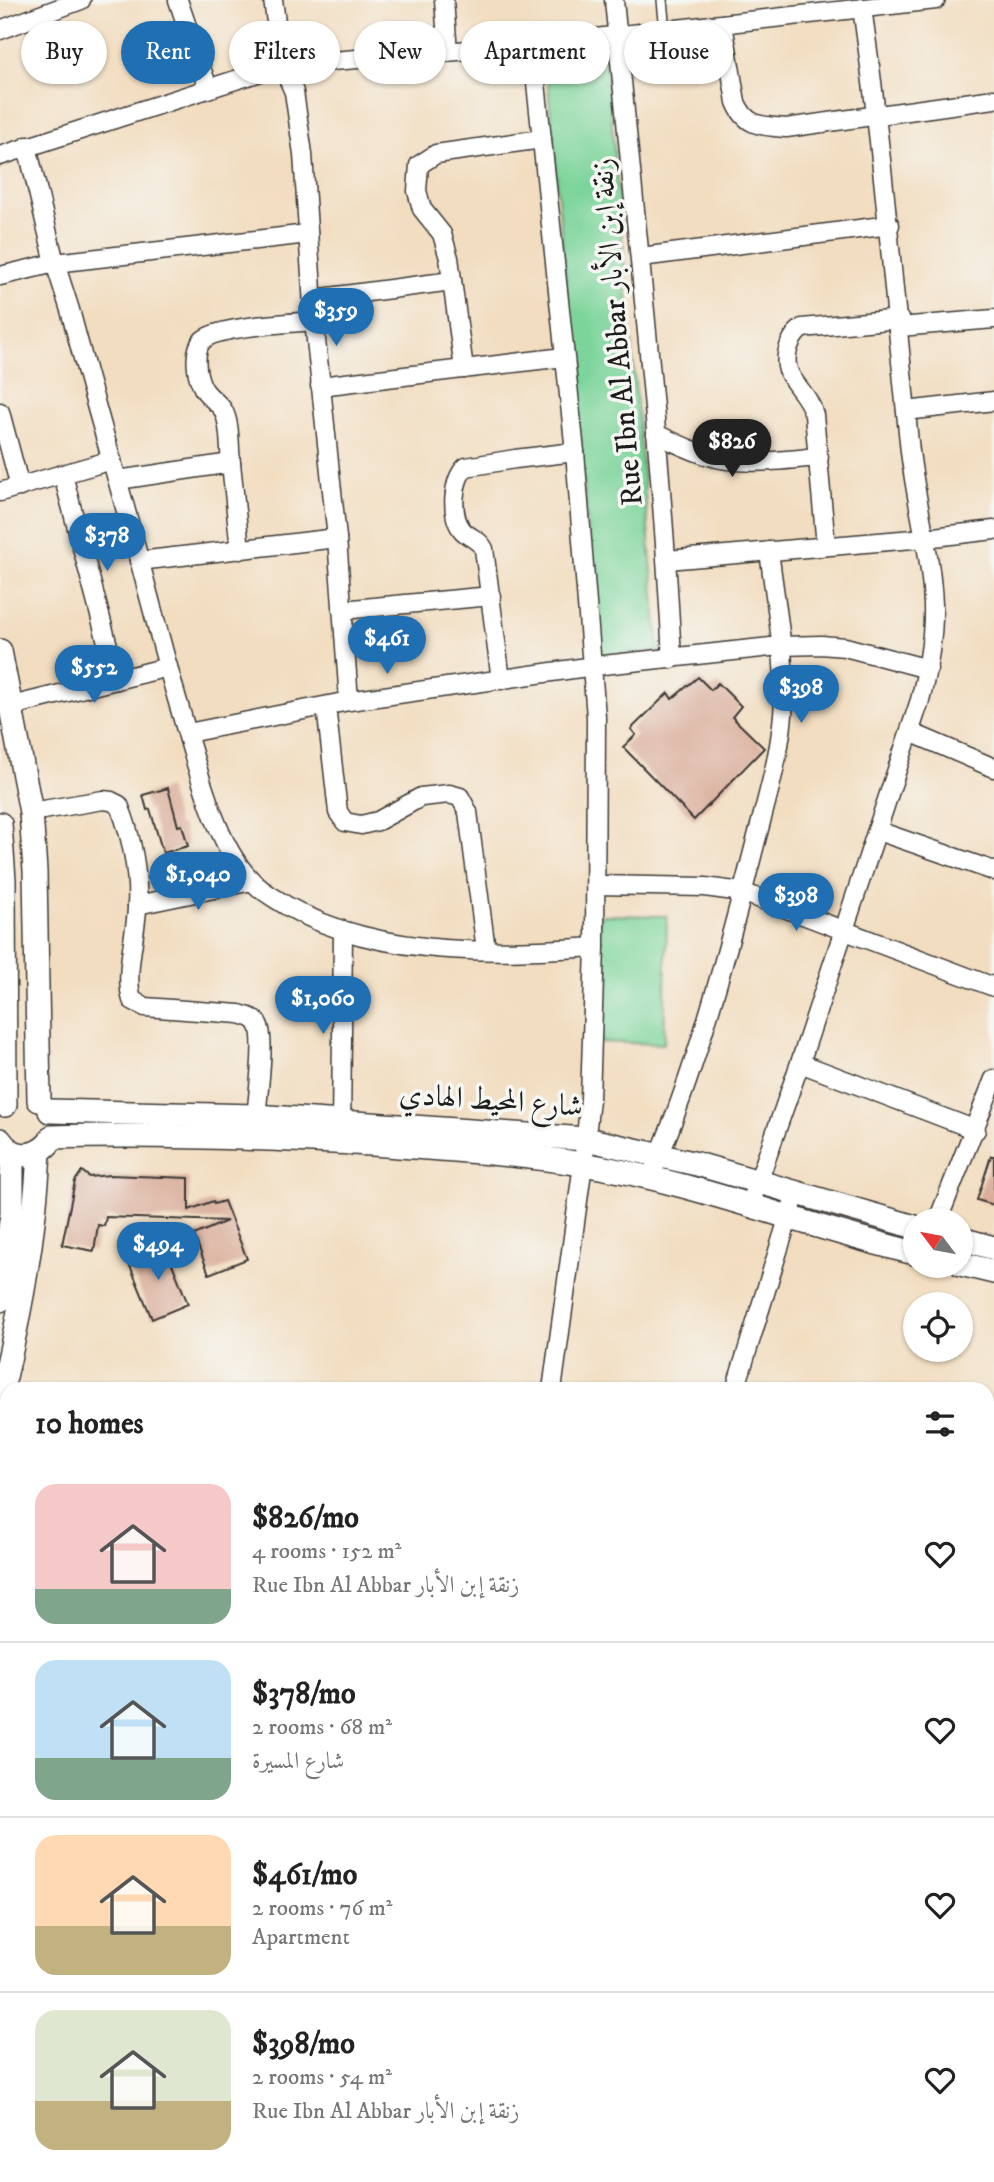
<!DOCTYPE html>
<html lang="en">
<head>
<meta charset="utf-8">
<style>
	body { margin:0; font-family:"IM FELL DW Pica",Amiri,serif; background:#f2f2f2; color:#222; height:100vh; display:flex; flex-direction:column; font-size:26px; white-space:nowrap }
	* { box-sizing:border-box; margin:0 }
	p { font-size:23px; color:#767676 }
	.icon { flex:none; width:38px; height:38px; fill:none; stroke:currentColor; stroke-width:2; stroke-linecap:round; stroke-linejoin:round }
	.map { position:relative; flex:1; overflow:hidden }
	.drawer { position:absolute; left:0px; top:1382px; width:994px; height:800px; display:flex; flex-direction:column; background:#fff; border-radius:21px 21px 0 0; box-shadow:0 2px 5px #0004 }
	.drawer>* { flex:none }
	.guide { position:absolute; left:21px; top:21px; width:952px; height:63px; display:flex; gap:14px }
	.needle { width:46px; rotate:302deg }
	.tools { position:absolute; left:903px; top:1208px; display:grid; gap:14px }
	.tools a { display:grid; place-items:center; width:70px; height:70px; border-radius:50%; background:#fff; box-shadow:0 2px 5px #0004; font-size:35px }
	.price { position:absolute; translate:-50% -60px; padding:0 16px; border-radius:24px; background:#1f6fb2; color:#fff; font-size:23px; line-height:46px; filter:drop-shadow(0 2px 4px #0008) }
	.price::after { content:''; position:absolute; left:50%; top:42px; width:21px; height:16px; margin-left:-10px; background:inherit; clip-path:polygon(0 0,100% 0,50% 100%) }
	.price.on { background:#222; color:#fff }
	ul { padding:0; list-style:none }
	li { display:flex; align-items:center; gap:21px; height:175px; padding:0 35px }
	li+li { border-top:2px solid #e0e0e0 }
	li span { display:grid; place-items:center; flex:none; width:196px; height:140px; border-radius:21px; color:#555 }
	li>.icon { margin-inline-start:auto }
	span .icon { width:84px; height:84px; fill:#fffc; stroke-width:1 }
	li b { font-size:30px }
	h2 { display:flex; justify-content:space-between; align-items:center; height:84px; padding:0 35px; font-size:30px }
	.chip { padding:0 24px; border-radius:32px; background:#fff; box-shadow:0 2px 5px #0004; font-size:24px; line-height:63px }
	.chip.on { background:#1f6fb2; color:#fff }
	.map>svg:first-child { display:block }
	.green { fill:#7bd49a; stroke:#4c785b; stroke-width:2 }
	.building { fill:#d9ab97 }
	.lines { fill:none; stroke-linecap:round; stroke-linejoin:round }
	.service-casing { stroke:#3c3935; stroke-width:12 }
	.minor-casing { stroke:#3c3935; stroke-width:21 }
	.tertiary-casing { stroke:#3c3935; stroke-width:26 }
	.secondary-casing { stroke:#3c3935; stroke-width:30 }
	.path { stroke:#3c3935; stroke-width:3.5; stroke-dasharray:2 5; stroke-linecap:butt }
	.service { stroke:#fff; stroke-width:9 }
	.minor { stroke:#fff; stroke-width:18 }
	.tertiary { stroke:#fff; stroke-width:23 }
	.secondary { stroke:#fce6c4; stroke-width:26 }
	.labels { text-anchor:middle; dominant-baseline:central; stroke-width:7; stroke-linejoin:round; paint-order:stroke }
	.street-label { font-size:30px; fill:#1c1c1c; stroke:#f6f6f2 }
</style>
</head>
<body>
<div class="map">
<svg width="994" height="2182" viewBox="0 0 994 2182">
	<rect width="100%" height="100%" fill="#f6f6f2"/>
	<filter id="ink" filterUnits="userSpaceOnUse"><feTurbulence type="fractalNoise" baseFrequency=".0143" numOctaves="2"/><feDisplacementMap in="SourceGraphic" scale="14" xChannelSelector="R" yChannelSelector="G"/><feConvolveMatrix kernelMatrix="1 2 1 2 8 2 1 2 1" color-interpolation-filters="sRGB"/></filter>
	<filter id="wash" filterUnits="userSpaceOnUse"><feTurbulence type="fractalNoise" baseFrequency=".00686" numOctaves="4" result="noise"/><feDisplacementMap in="SourceGraphic" scale="28" xChannelSelector="R" yChannelSelector="G"/><feGaussianBlur stdDeviation="1.57" result="paint"/><feColorMatrix in="noise" values="0 0 0 0 0 0 0 0 0 0 0 0 0 0 0 0 0 1.4 0 .05"/><feComposite in="paint" operator="in"/></filter>
	<g filter="url(#wash)">
		<rect width="100%" height="100%" fill="#f2ddc0"/>
		<g class="green">
			<path d="M606,58L659,651L599,656L546,63Z"/>
			<path d="M600,915L667,916L664,1044L597,1042Z"/>
			<path d="M987,1924L994,1927V2104L987,2124Z"/>
			<path d="M481,2175H576L578,2182H483Z"/>
			<path d="M822,2175H974L971,2182H823Z"/>
		</g>
		<g id="blocks">
			<g class="building">
				<path d="M698,677L711,690L718,683L741,706L732,717L764,748L694,820L623,747L636,735L631,729L668,693L672,699Z"/>
				<path d="M168,788L178,826L182,825L188,846L163,853L150,809L147,810L143,795Z"/>
				<path d="M991,1156H994V1205L977,1200Z"/>
				<path d="M82,1171L89,1177L110,1175L189,1178V1210L213,1201L214,1204L224,1201L247,1259L209,1274L194,1235L227,1221L106,1217L104,1226L98,1225L94,1251L62,1245L75,1181Z"/>
				<path d="M165,1246L188,1304L152,1319L128,1261Z"/>
			</g>
		</g>
	</g>
	<g filter="url(#ink)">
		<use href="#blocks" fill-opacity="0" stroke="#3c3935" stroke-width="2"/>
		<g class="lines">
			<defs>
				<g id="service">
					<path d="M662,0L665,31"/>
					<path d="M85,2175L87,2182"/>
					<path d="M365,2175L367,2182"/>
					<path d="M723,2175L731,2182"/>
				</g>
				<g id="minor">
					<path d="M178,0L208,88"/>
					<path d="M273,0L282,65L294,92L303,154L314,321L337,538L349,701"/>
					<path d="M444,0L448,52"/>
					<path d="M614,0C635,219 661,439 672,659"/>
					<path d="M723,24L736,102C746,127 762,126 786,128L994,99"/>
					<path d="M0,30L81,0"/>
					<path d="M532,45L575,452L596,717L595,947L590,1099L583,1164L552,1390"/>
					<path d="M27,146L55,263L70,310C85,367 101,423 117,479C138,552 156,626 177,699C191,745 209,819 234,858C243,873 256,887 271,896C362,958 490,954 595,947"/>
					<path d="M0,156L282,65L532,45L936,0"/>
					<path d="M641,257L890,225"/>
					<path d="M0,276L55,263L308,234"/>
					<path d="M314,299L452,281"/>
					<path d="M899,327L994,319"/>
					<path d="M464,369L449,258L442,234L422,209L417,191L419,165L436,154L542,139"/>
					<path d="M320,386L564,357"/>
					<path d="M906,411L994,401"/>
					<path d="M0,412L20,487"/>
					<path d="M656,434C672,441 689,450 706,455C741,467 783,460 819,457"/>
					<path d="M231,463C229,448 231,424 223,410C217,401 206,396 202,386C196,374 193,350 203,340C218,326 291,323 314,321"/>
					<path d="M63,475L117,680"/>
					<path d="M118,480L231,463L240,550"/>
					<path d="M0,492L112,460"/>
					<path d="M826,546L814,415C810,399 800,391 792,378C781,362 788,339 802,328L899,319"/>
					<path d="M667,560L925,538L994,530"/>
					<path d="M139,561L337,538"/>
					<path d="M342,610L491,596"/>
					<path d="M501,680L484,549C480,540 470,538 463,531C450,517 452,479 466,467L515,459L575,452"/>
					<path d="M12,706L168,667"/>
					<path d="M326,706L338,812L345,822L361,825L378,821L421,797L449,794L460,797L468,812L486,950"/>
					<path d="M910,732L994,768"/>
					<path d="M188,733L349,701L594,666L780,646L821,645L845,647L928,669"/>
					<path d="M31,812L103,800L111,801L119,805C132,836 139,875 137,908C136,935 124,974 132,1000L145,1007L239,1014C246,1016 254,1017 258,1024C267,1039 256,1108 255,1129"/>
					<path d="M878,831L994,871"/>
					<path d="M596,885L705,887L742,892L994,987"/>
					<path d="M137,905L252,881"/>
					<path d="M800,1063L976,1130"/>
					<path d="M341,1134L343,931"/>
					<path d="M655,1166C697,1066 725,960 752,856C765,804 782,753 784,700C785,651 775,600 769,551"/>
					<path d="M750,1205L800,1063L920,700C928,669 934,638 933,605C931,550 914,497 909,442C894,297 883,152 862,8"/>
					<path d="M938,1220L994,1079"/>
					<path d="M735,1390L796,1193"/>
					<path d="M0,1519L7,1517"/>
					<path d="M0,1625L7,1662"/>
					<path d="M987,1628L994,1630"/>
					<path d="M0,1760L7,1759"/>
					<path d="M987,1837L994,1840"/>
					<path d="M0,1915L7,1914"/>
					<path d="M0,2068L7,2067"/>
					<path d="M669,2175L670,2182"/>
				</g>
				<g id="tertiary">
					<path d="M0,651L31,812L35,871L39,1100"/>
					<path d="M0,824L4,880L5,1105"/>
					<path d="M50,1111L255,1116L586,1139L697,1164L915,1227"/>
					<path d="M52,1137C159,1134 265,1138 371,1144C441,1149 512,1153 582,1164C696,1182 803,1226 915,1253"/>
					<path d="M0,1140C13,1159 34,1159 49,1143"/>
					<path d="M961,1239L994,1248"/>
					<path d="M961,1264L994,1272"/>
					<path d="M0,1300L12,1214V1153"/>
					<path d="M0,1398C20,1317 35,1235 39,1152"/>
				</g>
				<g id="secondary">
					<path d="M987,1476L994,1457"/>
					<path d="M987,1547L994,1528"/>
					<path d="M0,2156L7,2155"/>
					<path d="M28,2182L58,2175"/>
				</g>
			</defs>
			<use href="#service" class="service-casing"/>
			<use href="#minor" class="minor-casing"/>
			<use href="#tertiary" class="tertiary-casing"/>
			<use href="#secondary" class="secondary-casing"/>
			<path class="path" d="M987,1587L994,1568"/>
			<use href="#service" class="service"/>
			<use href="#minor" class="minor"/>
			<use href="#tertiary" class="tertiary"/>
			<use href="#secondary" class="secondary"/>
		</g>
	</g>
	<g class="labels">
		<g class="street-label">
			<text transform="translate(618 332) rotate(-95)">Rue Ibn Al Abbar زنقة إبن الأبار</text>
			<text transform="translate(491 1101) rotate(4)">شارع المحيط الهادي</text>
		</g>
	</g>
</svg>
<div class="tools">
<a><svg class="needle" viewBox="-14 -14 28 28"><path d="M0-13l5 13h-10z" fill="#e53935"/><path d="M0 13l5-13h-10z" fill="#767676"/></svg></a>
<a><svg class="icon" aria-label="locate" viewBox="0 0 24 24"><circle cx="12" cy="12" r="6"/><path d="M12 2v4M12 18v4M2 12h4M18 12h4"/></svg></a>
</div>
<b class="price" style="left:336px;top:348px">$359</b>
<b class="price on" style="left:732px;top:479px">$826</b>
<b class="price" style="left:107px;top:573px">$378</b>
<b class="price" style="left:387px;top:676px">$461</b>
<b class="price" style="left:94px;top:705px">$552</b>
<b class="price" style="left:801px;top:725px">$398</b>
<b class="price" style="left:198px;top:912px">$1,040</b>
<b class="price" style="left:796px;top:933px">$398</b>
<b class="price" style="left:323px;top:1036px">$1,060</b>
<b class="price" style="left:158px;top:1282px">$494</b>
<div class="guide">
<a class="chip">Buy</a>
<a class="chip on">Rent</a>
<a class="chip">Filters</a>
<a class="chip">New</a>
<a class="chip">Apartment</a>
<a class="chip">House</a>
</div>
<section class="drawer">
<h2>10 homes<svg class="icon" aria-label="filters" viewBox="0 0 24 24"><path d="M4 7h16M4 17h16"/><circle cx="9" cy="7" r="2"/><circle cx="15" cy="17" r="2"/></svg></h2>
<ul>
<li><span style="background:linear-gradient(#f6c9c9 75%,#7fa58c 0)"><svg class="icon" aria-label="home" viewBox="0 0 24 24"><path d="M3 11l9-7 9 7M6 9v11h12V9"/></svg></span><div><b>$826/mo</b><p>4 rooms · 152 m²</p><p>Rue Ibn Al Abbar زنقة إبن الأبار</p></div><svg class="icon" aria-label="heart" viewBox="0 0 24 24"><path d="M12 20l-8-8c-3-5 5-10 8-4 3-6 11-1 8 4z"/></svg></li>
<li><span style="background:linear-gradient(#bfe0f5 70%,#7fa58c 0)"><svg class="icon" aria-label="home" viewBox="0 0 24 24"><path d="M3 11l9-7 9 7M6 9v11h12V9"/></svg></span><div><b>$378/mo</b><p>2 rooms · 68 m²</p><p>شارع المسيرة</p></div><svg class="icon" aria-label="heart" viewBox="0 0 24 24"><path d="M12 20l-8-8c-3-5 5-10 8-4 3-6 11-1 8 4z"/></svg></li>
<li><span style="background:linear-gradient(#ffd9b3 65%,#c2b280 0)"><svg class="icon" aria-label="home" viewBox="0 0 24 24"><path d="M3 11l9-7 9 7M6 9v11h12V9"/></svg></span><div><b>$461/mo</b><p>2 rooms · 76 m²</p><p>Apartment</p></div><svg class="icon" aria-label="heart" viewBox="0 0 24 24"><path d="M12 20l-8-8c-3-5 5-10 8-4 3-6 11-1 8 4z"/></svg></li>
<li><span style="background:linear-gradient(#dfe7d0 65%,#c2b280 0)"><svg class="icon" aria-label="home" viewBox="0 0 24 24"><path d="M3 11l9-7 9 7M6 9v11h12V9"/></svg></span><div><b>$398/mo</b><p>2 rooms · 54 m²</p><p>Rue Ibn Al Abbar زنقة إبن الأبار</p></div><svg class="icon" aria-label="heart" viewBox="0 0 24 24"><path d="M12 20l-8-8c-3-5 5-10 8-4 3-6 11-1 8 4z"/></svg></li>
</ul>
</section>
</div>
</body>
</html>
